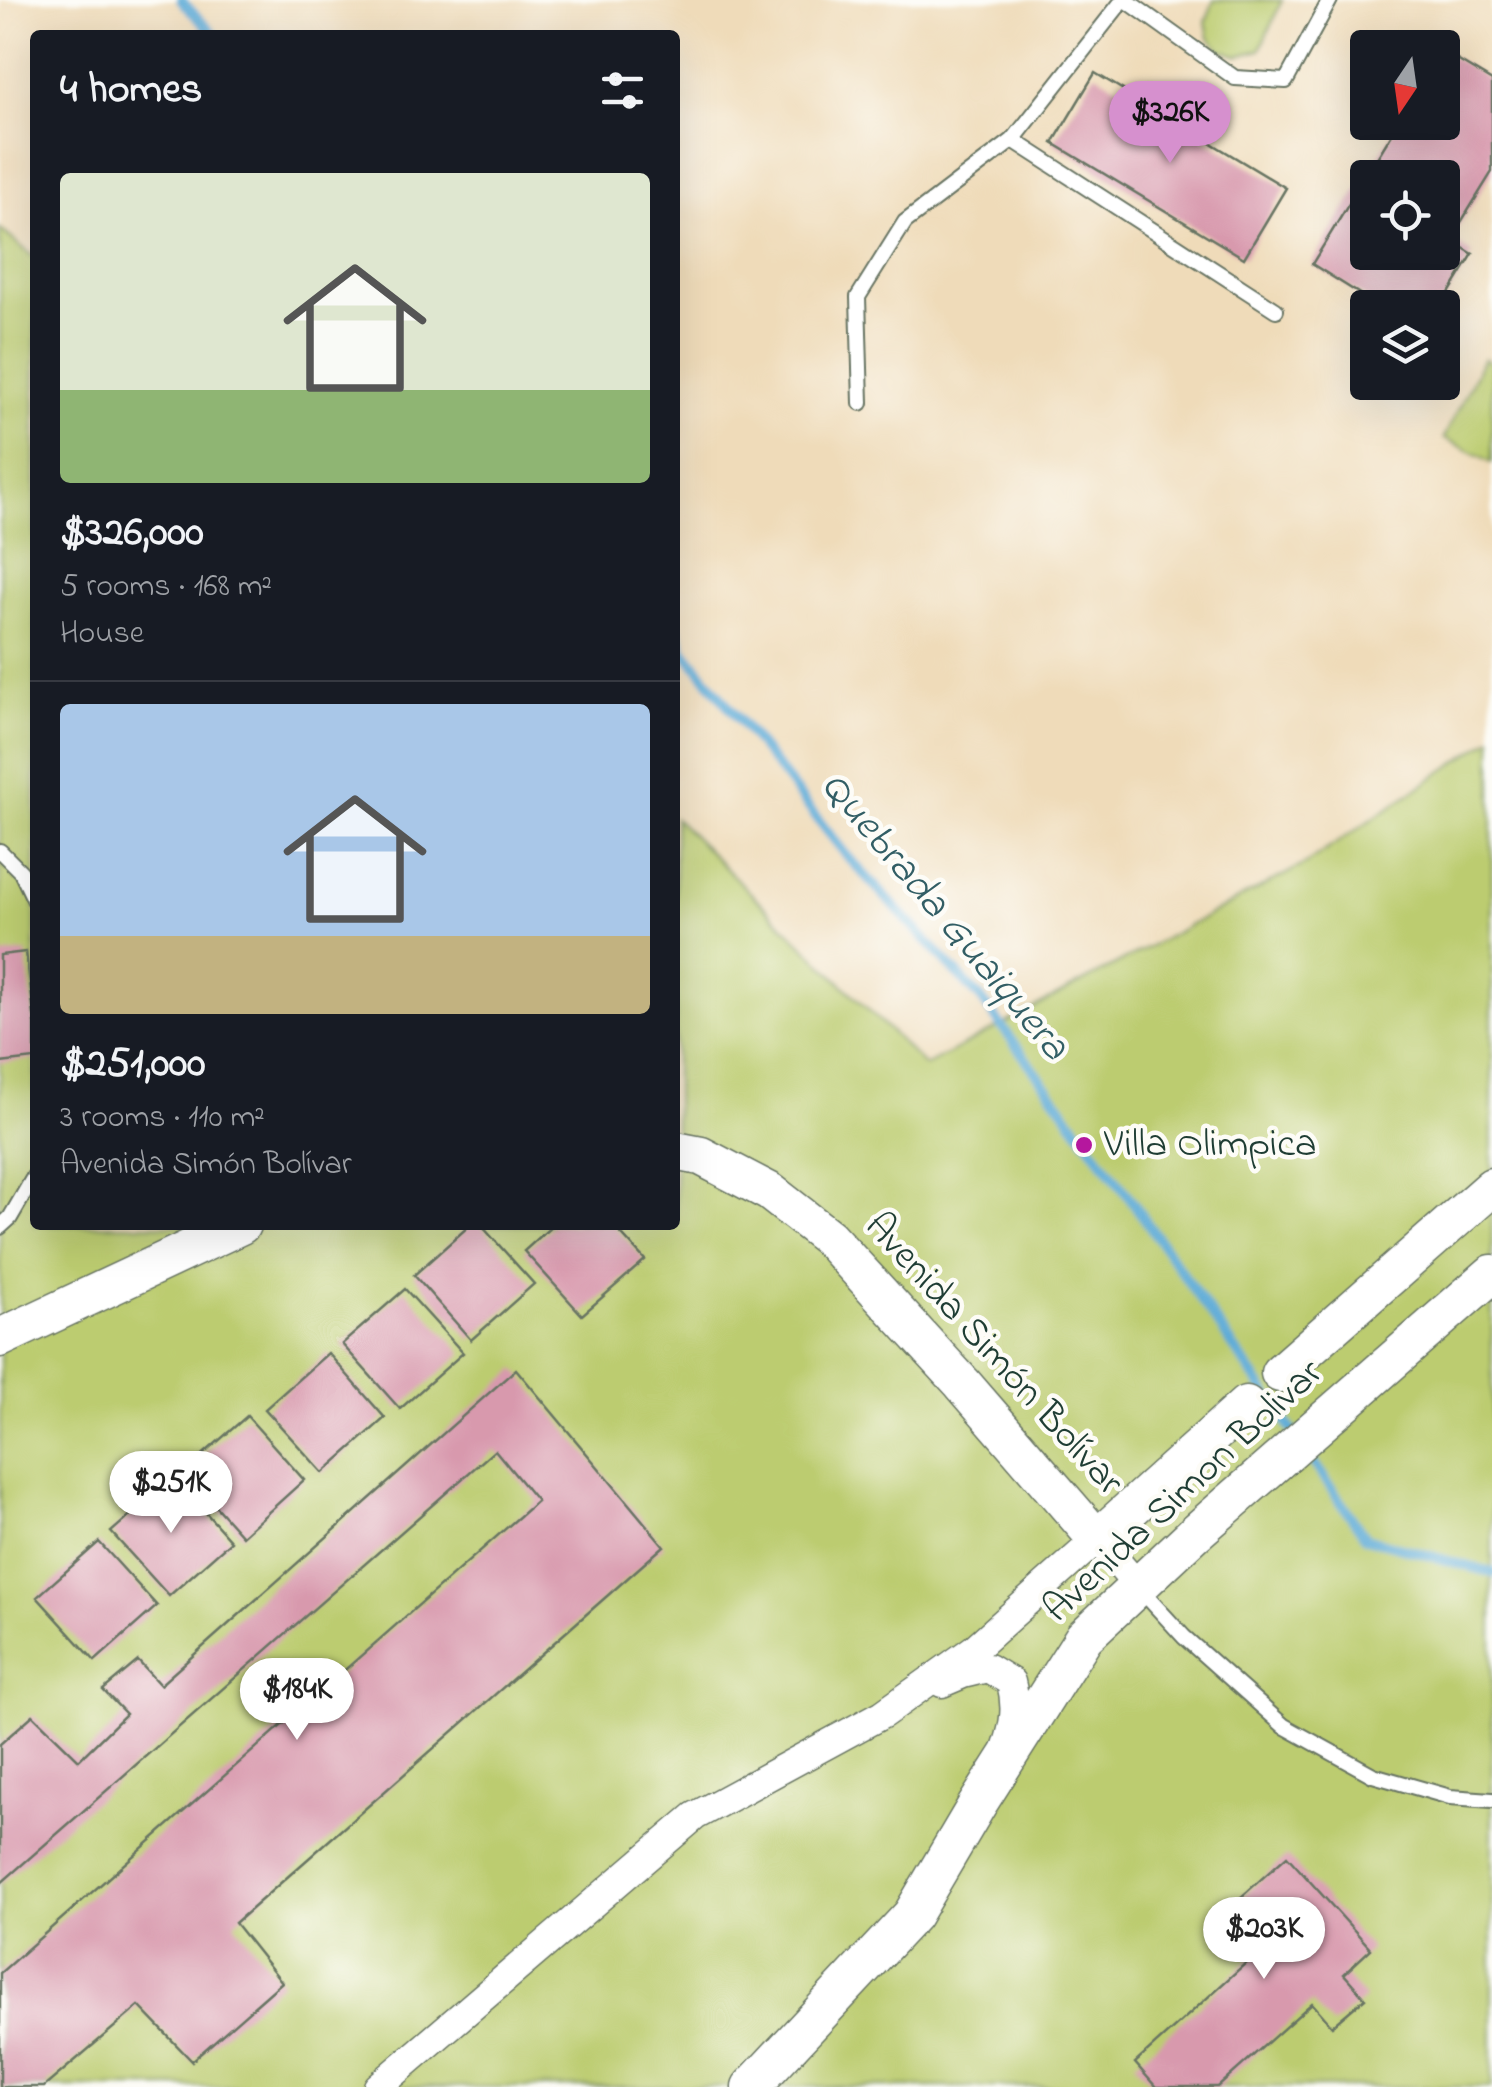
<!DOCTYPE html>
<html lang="en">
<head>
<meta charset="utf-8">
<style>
	body { margin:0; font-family:"Indie Flower",sans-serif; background:#242831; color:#f1f3f6; height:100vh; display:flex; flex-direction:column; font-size:38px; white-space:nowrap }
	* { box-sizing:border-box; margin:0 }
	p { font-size:32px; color:#9ea1a6 }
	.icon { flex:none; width:55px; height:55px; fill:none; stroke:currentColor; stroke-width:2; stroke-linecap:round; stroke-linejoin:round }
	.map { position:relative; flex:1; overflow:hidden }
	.panel { position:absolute; left:30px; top:30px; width:650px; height:1200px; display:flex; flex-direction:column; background:#171b24; border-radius:10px; box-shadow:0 10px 40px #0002 }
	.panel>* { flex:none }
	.needle { width:65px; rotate:193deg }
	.tools { position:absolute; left:1350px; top:30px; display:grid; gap:20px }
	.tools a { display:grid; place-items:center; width:110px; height:110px; border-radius:10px; background:#171b24; box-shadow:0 10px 40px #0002; font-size:50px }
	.price { position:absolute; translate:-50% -85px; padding:0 22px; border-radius:35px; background:#fff; color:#222; font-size:32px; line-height:65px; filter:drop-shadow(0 2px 5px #0008) }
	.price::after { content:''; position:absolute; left:50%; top:60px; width:30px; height:22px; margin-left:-15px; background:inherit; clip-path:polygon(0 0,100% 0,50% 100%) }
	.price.selected { background:#d690ce; color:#111 }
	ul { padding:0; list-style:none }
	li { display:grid; align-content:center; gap:20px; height:530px; padding:0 30px }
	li+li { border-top:2px solid #363941 }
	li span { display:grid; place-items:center; height:310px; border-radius:10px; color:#555 }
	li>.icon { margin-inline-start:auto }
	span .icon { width:180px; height:180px; fill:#fffc; stroke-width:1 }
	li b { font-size:42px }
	h2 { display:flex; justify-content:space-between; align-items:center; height:120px; padding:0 30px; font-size:42px }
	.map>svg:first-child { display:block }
	.green { fill:#bccc6f; stroke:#6e8452; stroke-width:2.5 }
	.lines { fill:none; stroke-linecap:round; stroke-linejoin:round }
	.stream { stroke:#5dabd7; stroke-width:10 }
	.building { fill:#d899ad; fill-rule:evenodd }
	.lane-casing { stroke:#687463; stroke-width:18 }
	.street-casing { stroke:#687463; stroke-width:31 }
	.secondary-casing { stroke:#687463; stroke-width:41 }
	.lane { stroke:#fff; stroke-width:14 }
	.street { stroke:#fff; stroke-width:28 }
	.secondary { stroke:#fff; stroke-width:38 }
	.poi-dot { fill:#b5179e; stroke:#fdfcf7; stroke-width:4 }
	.labels { text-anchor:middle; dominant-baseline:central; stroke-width:9; stroke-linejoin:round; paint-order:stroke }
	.poi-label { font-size:40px; fill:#1f3d34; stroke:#fdfcf7; text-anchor:start }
	.street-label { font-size:40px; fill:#1f3d34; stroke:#fdfcf7 }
	.water-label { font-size:42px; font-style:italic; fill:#325e65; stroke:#fdfcf7 }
</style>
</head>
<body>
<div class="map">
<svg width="1492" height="2087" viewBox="0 0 1492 2087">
	<rect width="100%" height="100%" fill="#fdfcf7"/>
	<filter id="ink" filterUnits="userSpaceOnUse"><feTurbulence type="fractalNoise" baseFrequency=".01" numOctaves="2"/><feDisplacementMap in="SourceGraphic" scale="20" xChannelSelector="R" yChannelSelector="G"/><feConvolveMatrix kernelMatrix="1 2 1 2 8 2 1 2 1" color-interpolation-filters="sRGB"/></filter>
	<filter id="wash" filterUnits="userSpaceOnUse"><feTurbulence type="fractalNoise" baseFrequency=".0048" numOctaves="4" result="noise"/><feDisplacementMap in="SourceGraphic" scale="40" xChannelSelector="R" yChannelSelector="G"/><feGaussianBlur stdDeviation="2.25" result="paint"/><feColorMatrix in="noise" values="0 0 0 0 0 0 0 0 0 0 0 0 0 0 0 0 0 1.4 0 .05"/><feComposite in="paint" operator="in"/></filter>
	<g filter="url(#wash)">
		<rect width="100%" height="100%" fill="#efdbb9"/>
		<g class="green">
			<path d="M1214,0H1282L1260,50L1238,56L1221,50L1209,38L1206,22Z"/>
			<path d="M0,229L35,258V1225H675V818L925,1066L1307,863L1492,738V2087H0Z"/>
			<path d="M1484,358L1492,363V462L1444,438Z"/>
		</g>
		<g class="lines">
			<g class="stream">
				<path d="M181,0L214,35"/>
				<path d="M675,624L683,649L847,856L982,1000L1129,1197L1295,1435"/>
				<path d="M1304,1449L1366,1538L1492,1573"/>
			</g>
		</g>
		<g id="blocks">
			<g class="building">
				<path d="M1442,51L1492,81V172L1450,240L1473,254L1440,308H1382L1312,264L1399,122H1442ZM1368,178H1442V252H1368Z"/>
				<path d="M1095,73L1286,188L1244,258L1053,143Z"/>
				<path d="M26,952L35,1024V1059L0,1063V955Z"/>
				<path d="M470,1225H481L534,1284L471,1340L414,1275Z"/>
				<path d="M553,1225H613L645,1260L582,1315L524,1251Z"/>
				<path d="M405,1289L463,1353L400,1409L342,1344Z"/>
				<path d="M328,1353L385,1418L323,1473L265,1409Z"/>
				<path d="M516,1369L664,1546L235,1923L282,1982L192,2061L139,2006L44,2087H0V1973L537,1501L495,1450L0,1884V1744L33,1715L79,1760L126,1714L103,1690L138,1661L160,1685Z"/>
				<path d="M247,1416L304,1480L242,1536L184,1471Z"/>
				<path d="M174,1477L231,1541L169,1596L111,1532Z"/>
				<path d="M99,1542L157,1606L95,1661L37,1597Z"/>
				<path d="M1287,1856L1371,1949L1344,1974L1365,1998L1332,2026L1312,2003L1218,2087H1156L1135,2063L1256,1954L1221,1915Z"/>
			</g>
		</g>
	</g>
	<g filter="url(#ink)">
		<use href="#blocks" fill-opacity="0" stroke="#687463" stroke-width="2.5"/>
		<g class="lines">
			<defs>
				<g id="lane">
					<path d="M1126,0L1235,78L1286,81L1330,0"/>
					<path d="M1013,140L1276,310"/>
					<path d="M861,403L858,297L905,222L1013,140L1123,0"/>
					<path d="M0,851L21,872L35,901"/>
					<path d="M0,1227L10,1218L35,1175"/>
					<path d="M1139,1588L1184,1637L1284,1726L1373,1775L1450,1797L1492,1800"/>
				</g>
				<g id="street">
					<path d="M942,1683L963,1674L988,1668L1011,1682C1017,1706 1015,1724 1007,1747"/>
					<path d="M378,2087L695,1816L883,1714L974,1649L1097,1539L1137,1585"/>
				</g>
				<g id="secondary">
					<path d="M675,1151L701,1156L770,1192L829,1238L962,1383L1097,1539L1246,1405"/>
					<path d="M0,1338L241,1225"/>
					<path d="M1280,1373L1492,1187"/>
					<path d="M751,2087L912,1915L977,1805L1084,1637L1194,1534L1492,1274"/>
				</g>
			</defs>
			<use href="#lane" class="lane-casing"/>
			<use href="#street" class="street-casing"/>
			<use href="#secondary" class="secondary-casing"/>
			<use href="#lane" class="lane"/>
			<use href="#street" class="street"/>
			<use href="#secondary" class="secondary"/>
		</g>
	</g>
	<circle class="poi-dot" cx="1084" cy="1145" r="10"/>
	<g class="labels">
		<g class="poi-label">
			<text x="1104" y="1145">Villa Olimpica</text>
		</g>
		<g class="street-label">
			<text transform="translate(993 1355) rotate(48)">Avenida Simón Bolívar</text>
			<text transform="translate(1184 1492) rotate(-43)">Avenida Simon Bolivar</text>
		</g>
		<g class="water-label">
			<text transform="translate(944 917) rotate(50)">Quebrada Guaiquera</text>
		</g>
	</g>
</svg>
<div class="tools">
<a><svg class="needle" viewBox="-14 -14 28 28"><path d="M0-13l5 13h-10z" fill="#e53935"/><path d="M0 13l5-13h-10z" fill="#9ea1a6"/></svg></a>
<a><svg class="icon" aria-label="locate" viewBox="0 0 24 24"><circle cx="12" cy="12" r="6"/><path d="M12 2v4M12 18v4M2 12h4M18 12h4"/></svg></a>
<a><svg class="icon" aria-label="layers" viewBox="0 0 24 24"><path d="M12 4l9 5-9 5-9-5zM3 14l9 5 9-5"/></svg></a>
</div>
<b class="price selected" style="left:1170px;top:166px">$326K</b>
<b class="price" style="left:171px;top:1536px">$251K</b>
<b class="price" style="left:297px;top:1743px">$184K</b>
<b class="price" style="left:1264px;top:1982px">$203K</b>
<section class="panel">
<h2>4 homes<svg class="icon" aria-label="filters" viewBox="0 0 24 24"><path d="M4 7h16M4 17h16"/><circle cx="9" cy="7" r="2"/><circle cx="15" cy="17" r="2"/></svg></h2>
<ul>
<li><span style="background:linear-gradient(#dfe7d0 70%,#8fb573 0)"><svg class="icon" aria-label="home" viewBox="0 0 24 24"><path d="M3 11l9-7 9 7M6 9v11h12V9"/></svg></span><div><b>$326,000</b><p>5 rooms · 168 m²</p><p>House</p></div></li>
<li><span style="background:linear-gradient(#a9c7e8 75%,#c2b280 0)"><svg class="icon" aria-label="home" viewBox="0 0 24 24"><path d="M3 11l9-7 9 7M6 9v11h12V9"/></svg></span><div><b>$251,000</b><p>3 rooms · 110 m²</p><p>Avenida Simón Bolívar</p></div></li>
</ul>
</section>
</div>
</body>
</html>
